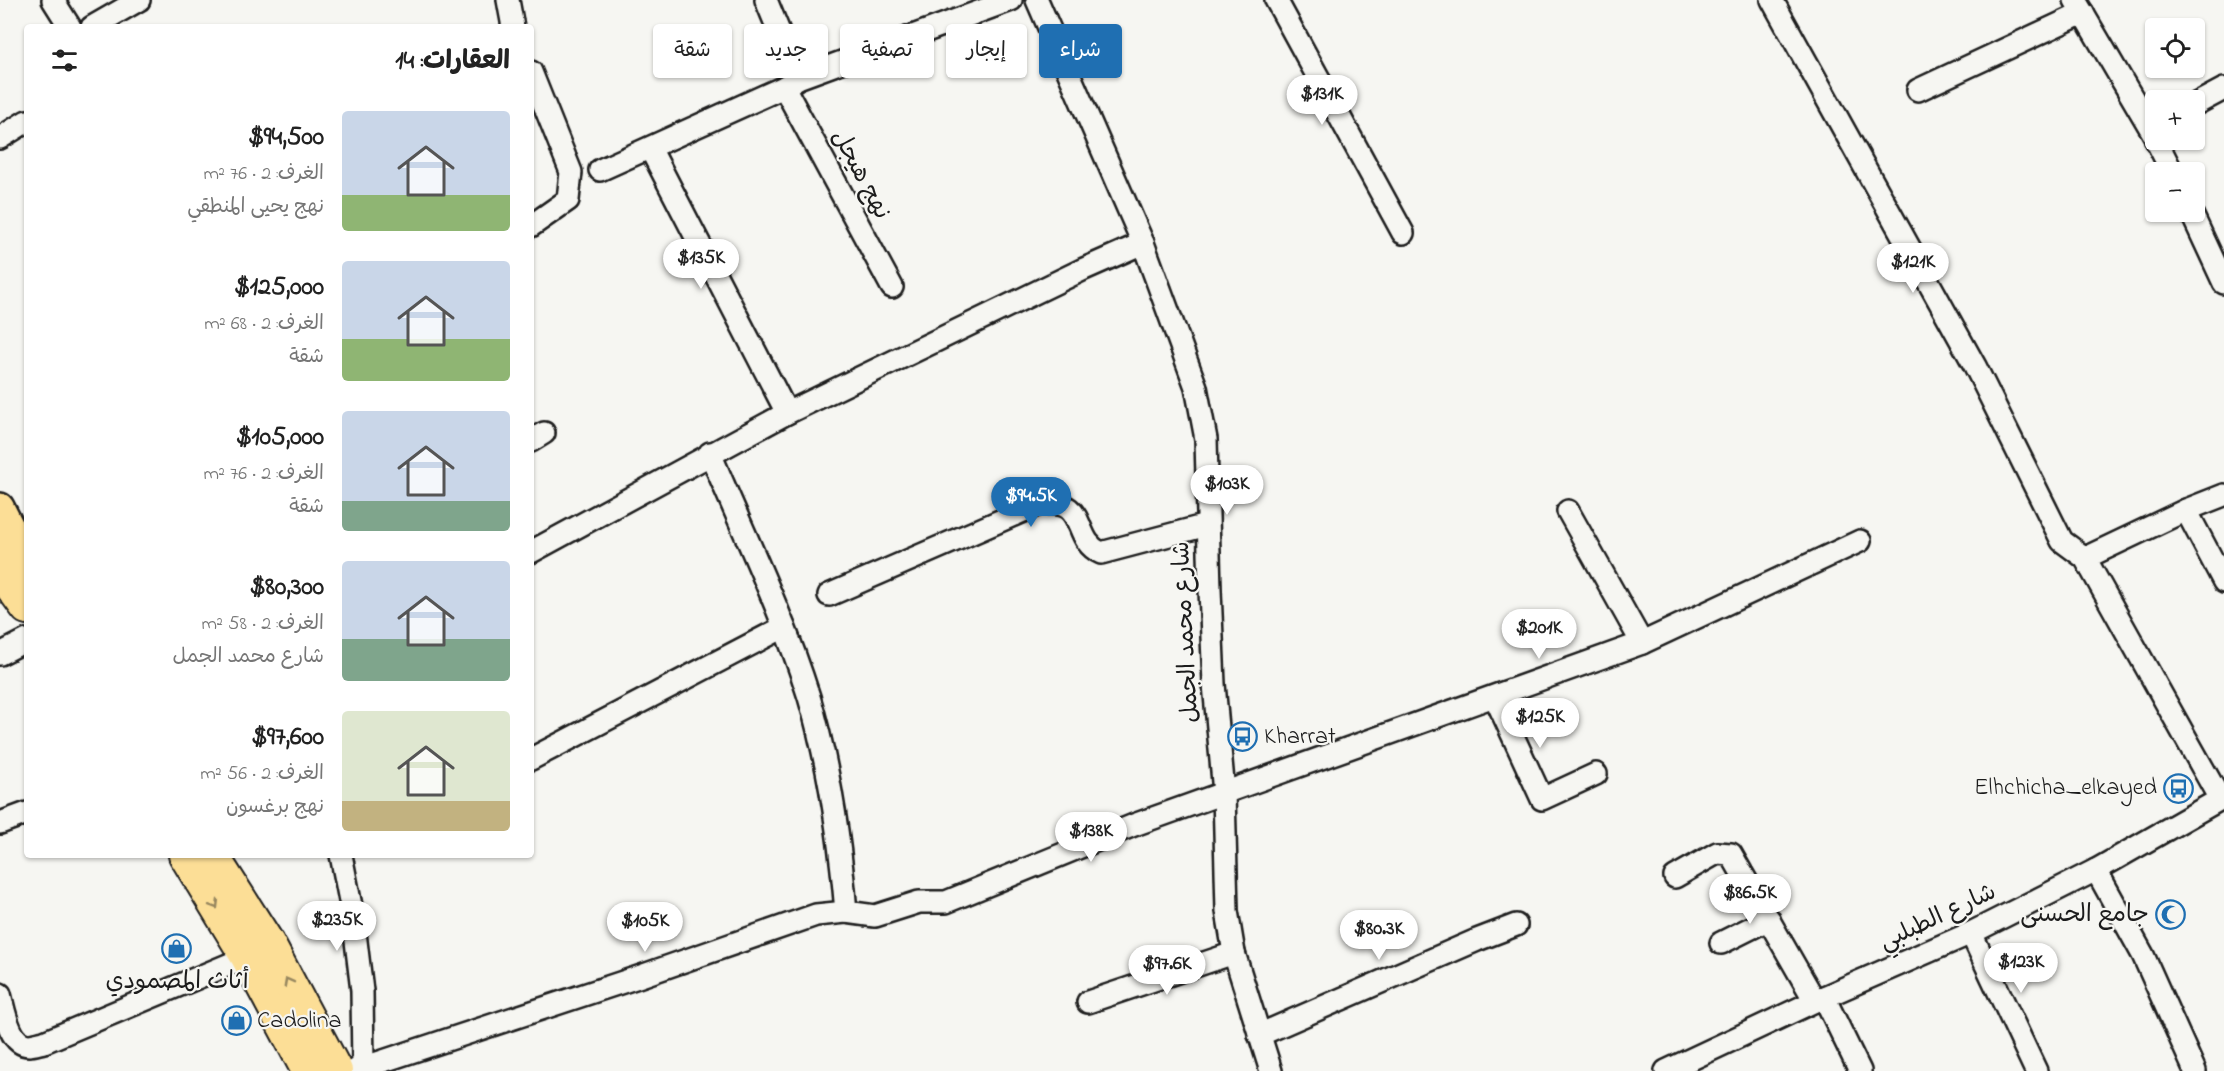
<!DOCTYPE html>
<html lang="ar">
<head>
<meta charset="utf-8">
<style>
	body { margin:0; font-family:"Indie Flower","Playpen Sans Arabic",sans-serif; background:#f2f2f2; color:#222; direction:rtl; height:100vh; display:flex; flex-direction:column; font-size:22px; white-space:nowrap }
	* { box-sizing:border-box; margin:0 }
	p { font-size:20px; color:#767676 }
	.icon { flex:none; width:33px; height:33px; fill:none; stroke:currentColor; stroke-width:2; stroke-linecap:round; stroke-linejoin:round }
	.map { position:relative; flex:1; overflow:hidden; direction:ltr }
	.side { position:absolute; left:24px; top:24px; width:510px; height:834px; display:flex; flex-direction:column; background:#fff; border-radius:6px; box-shadow:0 2px 4px #0004; direction:rtl }
	.side>* { flex:none }
	.banner { position:absolute; left:552px; top:24px; width:570px; height:54px; direction:rtl; display:flex; gap:12px }
	.controls { position:absolute; left:2145px; top:18px; display:grid; gap:12px }
	.controls a { display:grid; place-items:center; width:60px; height:60px; border-radius:6px; background:#fff; box-shadow:0 2px 4px #0004; font-size:30px }
	.price { position:absolute; translate:-50% -51px; padding:0 14px; border-radius:21px; background:#fff; color:#222; font-size:20px; line-height:39px; filter:drop-shadow(0 2px 3px #0008) }
	.price::after { content:''; position:absolute; left:50%; top:36px; width:18px; height:14px; margin-left:-9px; background:inherit; clip-path:polygon(0 0,100% 0,50% 100%) }
	.price.on { background:#1f6fb2; color:#fff }
	ul { padding:0; list-style:none }
	li { display:flex; align-items:center; gap:18px; height:150px; padding:0 24px }
	li span { display:grid; place-items:center; flex:none; width:168px; height:120px; border-radius:6px; color:#555 }
	li>.icon { margin-inline-start:auto }
	span .icon { width:72px; height:72px; fill:#fffc; stroke-width:1 }
	li b { font-size:26px }
	h2 { display:flex; justify-content:space-between; align-items:center; height:72px; padding:0 24px; font-size:26px }
	.chip { padding:0 21px; border-radius:6px; background:#fff; box-shadow:0 2px 4px #0004; font-size:21px; line-height:54px }
	.chip.on { background:#1f6fb2; color:#fff }
	.map>svg:first-child { display:block }
	.lines { fill:none; stroke-linecap:round; stroke-linejoin:round }
	.minor-casing { stroke:#1c1c1c; stroke-width:26 }
	.major-casing { stroke:#1c1c1c; stroke-width:32 }
	.highway-casing { stroke:#1c1c1c; stroke-width:36 }
	.minor { stroke:#f6f6f2; stroke-width:21 }
	.major { stroke:#fcde96; stroke-width:27 }
	.highway { stroke:#fcde96; stroke-width:32 }
	.oneway { stroke:#97875f }
	.labels { text-anchor:middle; dominant-baseline:central; stroke-width:4.5; stroke-linejoin:round; paint-order:stroke }
	.street-label { font-size:24px; fill:#1c1c1c; stroke:#f6f6f2 }
	.poi-label { font-size:24px; fill:#1c1c1c; stroke:#f6f6f2; text-anchor:start }
</style>
</head>
<body>
<div class="map">
<svg width="2224" height="1071" viewBox="0 0 2224 1071">
	<rect width="100%" height="100%" fill="#f6f6f2"/>
	<filter id="ink" filterUnits="userSpaceOnUse"><feTurbulence type="fractalNoise" baseFrequency=".0167" numOctaves="2"/><feDisplacementMap in="SourceGraphic" scale="12" xChannelSelector="R" yChannelSelector="G"/><feConvolveMatrix kernelMatrix="1 2 1 2 8 2 1 2 1" color-interpolation-filters="sRGB"/></filter>
	<g filter="url(#ink)">
		<g class="lines">
			<defs>
				<g id="minor">
					<path d="M53,0L70,27"/>
					<path d="M508,0L513,27"/>
					<path d="M766,0L798,78"/>
					<path d="M1037,0L1143,243L1196,387L1206,439L1210,590L1214,684L1224,793L1227,911L1234,953L1271,1071"/>
					<path d="M1276,0L1403,233"/>
					<path d="M1772,0L1975,366L2062,541L2085,558L2220,799"/>
					<path d="M2075,0L2156,138"/>
					<path d="M92,27L139,0"/>
					<path d="M531,72L571,172L568,200L531,226"/>
					<path d="M784,87L892,287"/>
					<path d="M1918,90L2083,13"/>
					<path d="M2194,105L2224,89"/>
					<path d="M0,138L27,121"/>
					<path d="M2156,140L2172,172"/>
					<path d="M650,148L787,413"/>
					<path d="M600,170L784,87L798,78L1011,0"/>
					<path d="M2191,212L2224,283"/>
					<path d="M531,441L544,433"/>
					<path d="M710,453C744,534 783,614 809,697C830,768 840,839 846,912"/>
					<path d="M2186,510L2224,582"/>
					<path d="M1568,511L1642,643"/>
					<path d="M531,552L787,413L1084,269L1143,243"/>
					<path d="M2085,558L2186,510L2224,495"/>
					<path d="M829,595L1039,504C1090,497 1070,539 1101,553L1207,525"/>
					<path d="M0,654L27,640"/>
					<path d="M1495,697L1542,799L1596,774"/>
					<path d="M531,759L784,627"/>
					<path d="M0,823L27,813"/>
					<path d="M341,855L353,916L362,991L363,1067"/>
					<path d="M2096,870L2143,955L2195,1071"/>
					<path d="M1675,877L1717,853L1731,854L1815,1001"/>
					<path d="M1971,933L2036,1071"/>
					<path d="M1721,943L1769,919"/>
					<path d="M0,994C4,1009 9,1045 29,1045C34,1045 39,1043 44,1042L247,957"/>
					<path d="M1824,997L1860,1071"/>
					<path d="M1088,1002L1234,953"/>
					<path d="M1259,1035L1477,940L1516,925"/>
					<path d="M353,1071L638,977L816,915L846,912L875,916L919,902H946L1134,825L1642,643L1860,541"/>
					<path d="M1666,1071L1815,1001L1971,933L2096,870L2224,797"/>
				</g>
				<path id="major" d="M0,507L25,556"/>
				<g id="highway">
					<path d="M0,535L27,572"/>
					<path d="M0,571L27,608"/>
					<path d="M185,855L247,957L308,1071"/>
					<path d="M212,855L268,943L336,1071"/>
				</g>
			</defs>
			<use href="#minor" class="minor-casing"/>
			<use href="#major" class="major-casing"/>
			<use href="#highway" class="highway-casing"/>
			<use href="#minor" class="minor"/>
			<use href="#major" class="major"/>
			<use href="#highway" class="highway"/>
		</g>
		<defs><path id="oneway-chevron" d="M-2-3.5L2.5 0L-2 3.5" fill="none" stroke-width="1.6" stroke-linecap="round" stroke-linejoin="round" transform="scale(1.5)"/></defs>
		<g class="oneway">
			<use href="#oneway-chevron" transform="translate(215 905) rotate(59)"/>
			<use href="#oneway-chevron" transform="translate(288 982) rotate(-118)"/>
		</g>
	</g>
	<defs>
		<symbol id="bus-ring" viewBox="-11 -11 22 22"><circle r="9.5" fill="#f6f6f2" stroke="#1f6fb2" stroke-width="1.5"/><path d="M-5-6H5V4H4V6H2V4H-2V6H-4V4H-5ZM-3.5-4V0h7V-4ZM-3.5 1.2v1.5H-2V1.2ZM2 1.2v1.5H3.5V1.2Z" fill="#1f6fb2"/></symbol>
		<symbol id="mosque-ring" viewBox="-11 -11 22 22"><circle r="9.5" fill="#f6f6f2" stroke="#1f6fb2" stroke-width="1.5"/><path d="M3.5-4.9A6 6 0 1 0 3.5 4.9A5 5 0 1 1 3.5-4.9Z" fill="#1f6fb2"/></symbol>
		<symbol id="shop-ring" viewBox="-11 -11 22 22"><circle r="9.5" fill="#f6f6f2" stroke="#1f6fb2" stroke-width="1.5"/><path d="M-5-2.5h2.3a2.7 3.5 0 0 1 5.4 0H5L5.5 6h-11ZM-1.5-2.5h3a1.5 2.3 0 0 0-3 0Z" fill="#1f6fb2"/></symbol>
	</defs>
	<g fill-rule="evenodd">
		<use href="#bus-ring" x="1226" y="720" width="33" height="33"/>
		<use href="#bus-ring" x="2162" y="772" width="33" height="33"/>
		<use href="#mosque-ring" x="2154" y="898" width="33" height="33"/>
		<use href="#shop-ring" x="160" y="932" width="33" height="33"/>
		<use href="#shop-ring" x="220" y="1004" width="33" height="33"/>
	</g>
	<g class="labels">
		<g class="street-label">
			<text transform="translate(860 175) rotate(62)">نهج هيجل</text>
			<text transform="translate(1187 632) rotate(-93)">شارع محمد الجمل</text>
			<text transform="translate(1938 918) rotate(-25)">شارع الطبلبي</text>
		</g>
		<g class="poi-label">
			<text x="1264" y="737">Kharrat</text>
			<text x="2157" y="788" text-anchor="end">Elhchicha_elkayed</text>
			<text x="2149" y="915" text-anchor="end">جامع الحسنى</text>
			<text x="177" y="982" text-anchor="middle">أثاث المصمودي</text>
			<text x="257" y="1021">Cadolina</text>
		</g>
	</g>
</svg>
<div class="controls">
<a><svg class="icon" aria-label="locate" viewBox="0 0 24 24"><circle cx="12" cy="12" r="6"/><path d="M12 2v4M12 18v4M2 12h4M18 12h4"/></svg></a>
<a>+</a>
<a>−</a>
</div>
<b class="price" style="left:1322px;top:126px">$131K</b>
<b class="price" style="left:701px;top:290px">$135K</b>
<b class="price" style="left:1913px;top:294px">$121K</b>
<b class="price" style="left:1227px;top:516px">$103K</b>
<b class="price on" style="left:1031px;top:528px">$94.5K</b>
<b class="price" style="left:1539px;top:660px">$201K</b>
<b class="price" style="left:1540px;top:749px">$125K</b>
<b class="price" style="left:1091px;top:863px">$138K</b>
<b class="price" style="left:1750px;top:925px">$86.5K</b>
<b class="price" style="left:337px;top:952px">$235K</b>
<b class="price" style="left:645px;top:953px">$105K</b>
<b class="price" style="left:1379px;top:961px">$80.3K</b>
<b class="price" style="left:2021px;top:994px">$123K</b>
<b class="price" style="left:1167px;top:996px">$97.6K</b>
<div class="banner">
<a class="chip on">شراء</a>
<a class="chip">إيجار</a>
<a class="chip">تصفية</a>
<a class="chip">جديد</a>
<a class="chip">شقة</a>
</div>
<section class="side">
<h2>العقارات: 14<svg class="icon" aria-label="filters" viewBox="0 0 24 24"><path d="M4 7h16M4 17h16"/><circle cx="9" cy="7" r="2"/><circle cx="15" cy="17" r="2"/></svg></h2>
<ul>
<li><span style="background:linear-gradient(#c9d6e8 70%,#8fb573 0)"><svg class="icon" aria-label="home" viewBox="0 0 24 24"><path d="M3 11l9-7 9 7M6 9v11h12V9"/></svg></span><div><b>$94,500</b><p>الغرف: 2 · 76 m²</p><p>نهج يحيى المنطقي</p></div></li>
<li><span style="background:linear-gradient(#c9d6e8 65%,#8fb573 0)"><svg class="icon" aria-label="home" viewBox="0 0 24 24"><path d="M3 11l9-7 9 7M6 9v11h12V9"/></svg></span><div><b>$125,000</b><p>الغرف: 2 · 68 m²</p><p>شقة</p></div></li>
<li><span style="background:linear-gradient(#c9d6e8 75%,#7fa58c 0)"><svg class="icon" aria-label="home" viewBox="0 0 24 24"><path d="M3 11l9-7 9 7M6 9v11h12V9"/></svg></span><div><b>$105,000</b><p>الغرف: 2 · 76 m²</p><p>شقة</p></div></li>
<li><span style="background:linear-gradient(#c9d6e8 65%,#7fa58c 0)"><svg class="icon" aria-label="home" viewBox="0 0 24 24"><path d="M3 11l9-7 9 7M6 9v11h12V9"/></svg></span><div><b>$80,300</b><p>الغرف: 2 · 58 m²</p><p>شارع محمد الجمل</p></div></li>
<li><span style="background:linear-gradient(#dfe7d0 75%,#c2b280 0)"><svg class="icon" aria-label="home" viewBox="0 0 24 24"><path d="M3 11l9-7 9 7M6 9v11h12V9"/></svg></span><div><b>$97,600</b><p>الغرف: 2 · 56 m²</p><p>نهج برغسون</p></div></li>
</ul>
</section>
</div>
</body>
</html>
